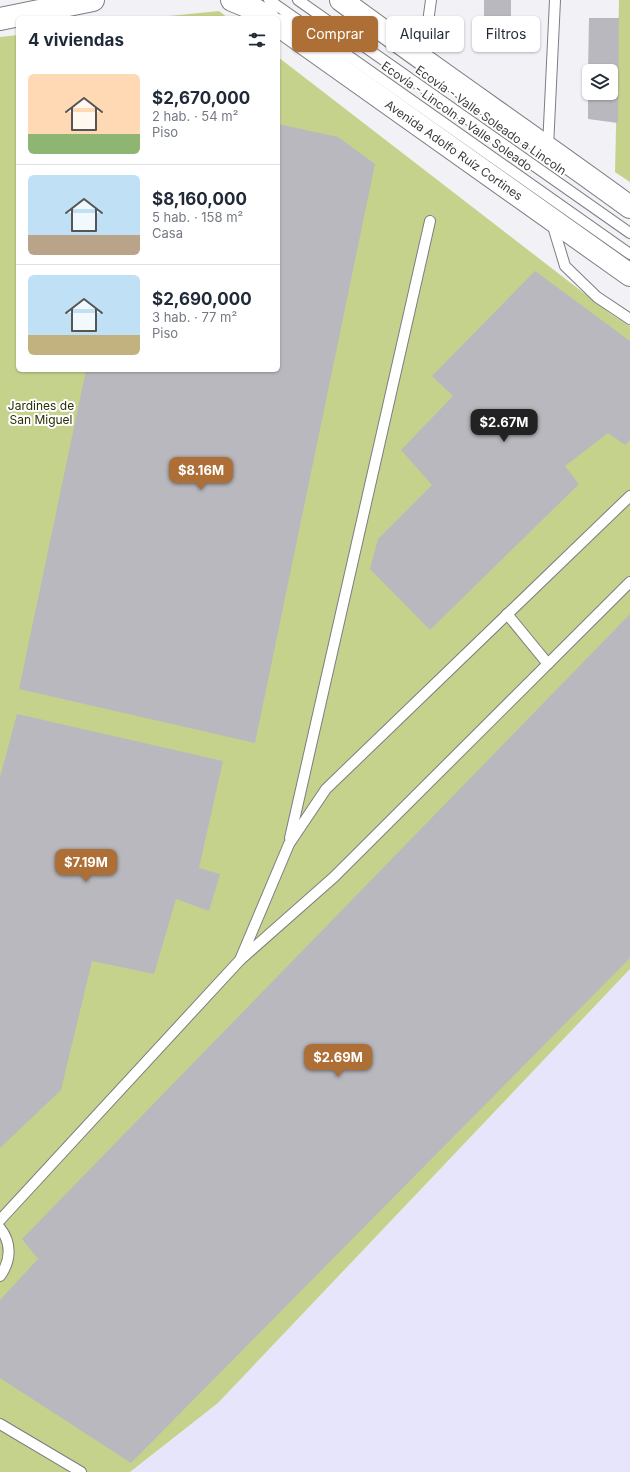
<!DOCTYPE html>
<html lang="es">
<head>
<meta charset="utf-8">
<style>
	body { margin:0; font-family:Inter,sans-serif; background:#f6f6f7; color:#1f2937; height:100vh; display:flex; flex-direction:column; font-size:15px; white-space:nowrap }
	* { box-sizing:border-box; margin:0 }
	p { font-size:13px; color:#747a83 }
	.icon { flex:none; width:22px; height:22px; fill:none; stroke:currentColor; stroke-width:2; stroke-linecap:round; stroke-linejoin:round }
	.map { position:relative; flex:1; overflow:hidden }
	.drawer { position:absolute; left:16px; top:16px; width:264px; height:356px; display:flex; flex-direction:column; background:#fff; border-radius:6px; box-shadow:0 1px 3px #0004 }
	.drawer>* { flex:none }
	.guide { position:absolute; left:292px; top:16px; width:278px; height:36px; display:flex; gap:8px }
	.buttons { position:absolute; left:582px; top:64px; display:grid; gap:8px }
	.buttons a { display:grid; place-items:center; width:36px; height:36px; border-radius:6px; background:#fff; box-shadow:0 1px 3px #0004; font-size:20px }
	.price { position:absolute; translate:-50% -34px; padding:0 9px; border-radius:8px; background:#ae6f36; color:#fff; font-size:13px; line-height:26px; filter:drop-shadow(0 1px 2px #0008) }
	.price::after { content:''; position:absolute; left:50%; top:24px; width:12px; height:9px; margin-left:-6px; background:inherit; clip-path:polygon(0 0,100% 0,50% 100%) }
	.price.on { background:#222; color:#fff }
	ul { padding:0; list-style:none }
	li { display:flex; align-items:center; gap:12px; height:100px; padding:0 12px }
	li+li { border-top:1px solid #e0e1e3 }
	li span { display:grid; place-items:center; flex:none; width:112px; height:80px; border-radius:6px; color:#555 }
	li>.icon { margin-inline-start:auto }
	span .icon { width:48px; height:48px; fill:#fffc; stroke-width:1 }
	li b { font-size:17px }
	h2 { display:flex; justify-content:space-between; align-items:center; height:48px; padding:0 12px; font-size:17px }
	.pill { padding:0 14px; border-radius:6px; background:#fff; box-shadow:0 1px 3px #0004; font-size:14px; line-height:36px }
	.pill.on { background:#ae6f36; color:#fff }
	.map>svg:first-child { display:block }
	.industrial { fill:#e7e5fb }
	.green { fill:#c5d28c }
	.building { fill:#b9b8be }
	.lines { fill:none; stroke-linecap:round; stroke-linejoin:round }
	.service-casing { stroke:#7d7d82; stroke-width:12 }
	.primary-casing { stroke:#7d7d82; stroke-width:24 }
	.service { stroke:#fff; stroke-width:10 }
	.primary { stroke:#fff; stroke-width:22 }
	.labels { text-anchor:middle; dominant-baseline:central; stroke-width:4; stroke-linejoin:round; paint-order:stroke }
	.street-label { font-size:12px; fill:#39393b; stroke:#fff }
	.park-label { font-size:12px; fill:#2a2f04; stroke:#fff }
</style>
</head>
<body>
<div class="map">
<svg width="630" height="1472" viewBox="0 0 630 1472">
	<rect width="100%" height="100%" fill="#f1f1f6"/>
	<path class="industrial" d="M630,969V1472H130L218,1403Z"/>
	<g class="green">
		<path d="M619,0H630V182L615,172Z"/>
		<path d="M219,11L228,18H149Z"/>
		<path d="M18,35V370H278V57L611,314L630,326V969L218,1403L130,1472H0V37Z"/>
	</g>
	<g class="building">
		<rect x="484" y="0" width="27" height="33"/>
		<path d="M589,18H619L618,123L588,119V93H611V71H588Z"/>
		<path d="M278,124L338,137L375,164L255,743L19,689L86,370H278Z"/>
		<path d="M535,271L630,341V440L625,445L608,433L565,466L579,484L430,630L370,569L378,539L432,485L401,450L453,396L432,376Z"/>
		<path d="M630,614V958L131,1463L0,1378V1300L38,1259L22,1239Z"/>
		<path d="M17,714L223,761L199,868L220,874L209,911L176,899L154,974L92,961L61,1090L0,1148V777Z"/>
	</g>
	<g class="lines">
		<defs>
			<g id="service">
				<path d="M269,0L630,254"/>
				<path d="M298,0L630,233"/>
				<path d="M423,59L431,0"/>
				<path d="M548,147L555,0"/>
				<path d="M552,223L565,266L597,297L630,319"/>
				<path d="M630,496L326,789L289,844L240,960L334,877L630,582"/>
				<path d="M507,614L548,664"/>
				<path d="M290,838L430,221"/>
				<path d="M0,1220L240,960"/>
				<path d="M0,1228C12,1243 11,1261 0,1276"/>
				<path d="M0,1424L81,1472"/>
			</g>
			<g id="primary">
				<path d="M232,0L256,10L268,18"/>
				<path d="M341,0C436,70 534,137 630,207"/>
				<path d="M0,19L93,0"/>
				<path d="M278,25L630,275"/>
			</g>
		</defs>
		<use href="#service" class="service-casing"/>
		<use href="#primary" class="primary-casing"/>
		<use href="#service" class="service"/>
		<use href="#primary" class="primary"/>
	</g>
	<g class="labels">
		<g class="street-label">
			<text transform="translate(457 116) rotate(35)">Ecovía - Lincoln a Valle Soleado</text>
			<text transform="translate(491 120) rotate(35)">Ecovía - Valle Soleado a Lincoln</text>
			<text transform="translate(454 150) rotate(35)">Avenida Adolfo Ruíz Cortines</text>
		</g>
		<g class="park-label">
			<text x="41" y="405">Jardines de<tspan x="41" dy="14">San Miguel</tspan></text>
		</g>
	</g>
</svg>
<div class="buttons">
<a><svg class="icon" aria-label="layers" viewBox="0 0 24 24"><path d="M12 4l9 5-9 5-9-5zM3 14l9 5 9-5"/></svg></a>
</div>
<b class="price on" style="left:504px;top:443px">$2.67M</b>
<b class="price" style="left:201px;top:491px">$8.16M</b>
<b class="price" style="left:86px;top:883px">$7.19M</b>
<b class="price" style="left:338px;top:1078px">$2.69M</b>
<div class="guide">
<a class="pill on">Comprar</a>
<a class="pill">Alquilar</a>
<a class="pill">Filtros</a>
</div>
<section class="drawer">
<h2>4 viviendas<svg class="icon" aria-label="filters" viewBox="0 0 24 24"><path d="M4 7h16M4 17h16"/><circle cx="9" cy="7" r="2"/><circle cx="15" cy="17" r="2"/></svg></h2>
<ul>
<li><span style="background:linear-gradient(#ffd9b3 75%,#8fb573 0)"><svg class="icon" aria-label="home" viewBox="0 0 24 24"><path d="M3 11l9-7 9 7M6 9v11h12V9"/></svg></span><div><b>$2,670,000</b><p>2 hab. · 54 m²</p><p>Piso</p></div></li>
<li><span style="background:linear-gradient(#bfe0f5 75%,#b9a48a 0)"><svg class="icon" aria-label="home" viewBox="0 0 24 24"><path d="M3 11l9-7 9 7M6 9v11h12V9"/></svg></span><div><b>$8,160,000</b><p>5 hab. · 158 m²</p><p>Casa</p></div></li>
<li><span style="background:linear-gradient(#bfe0f5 75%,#c2b280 0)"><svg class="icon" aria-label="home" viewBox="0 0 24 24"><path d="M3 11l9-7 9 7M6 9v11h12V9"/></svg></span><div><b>$2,690,000</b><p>3 hab. · 77 m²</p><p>Piso</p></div></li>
</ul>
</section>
</div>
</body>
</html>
